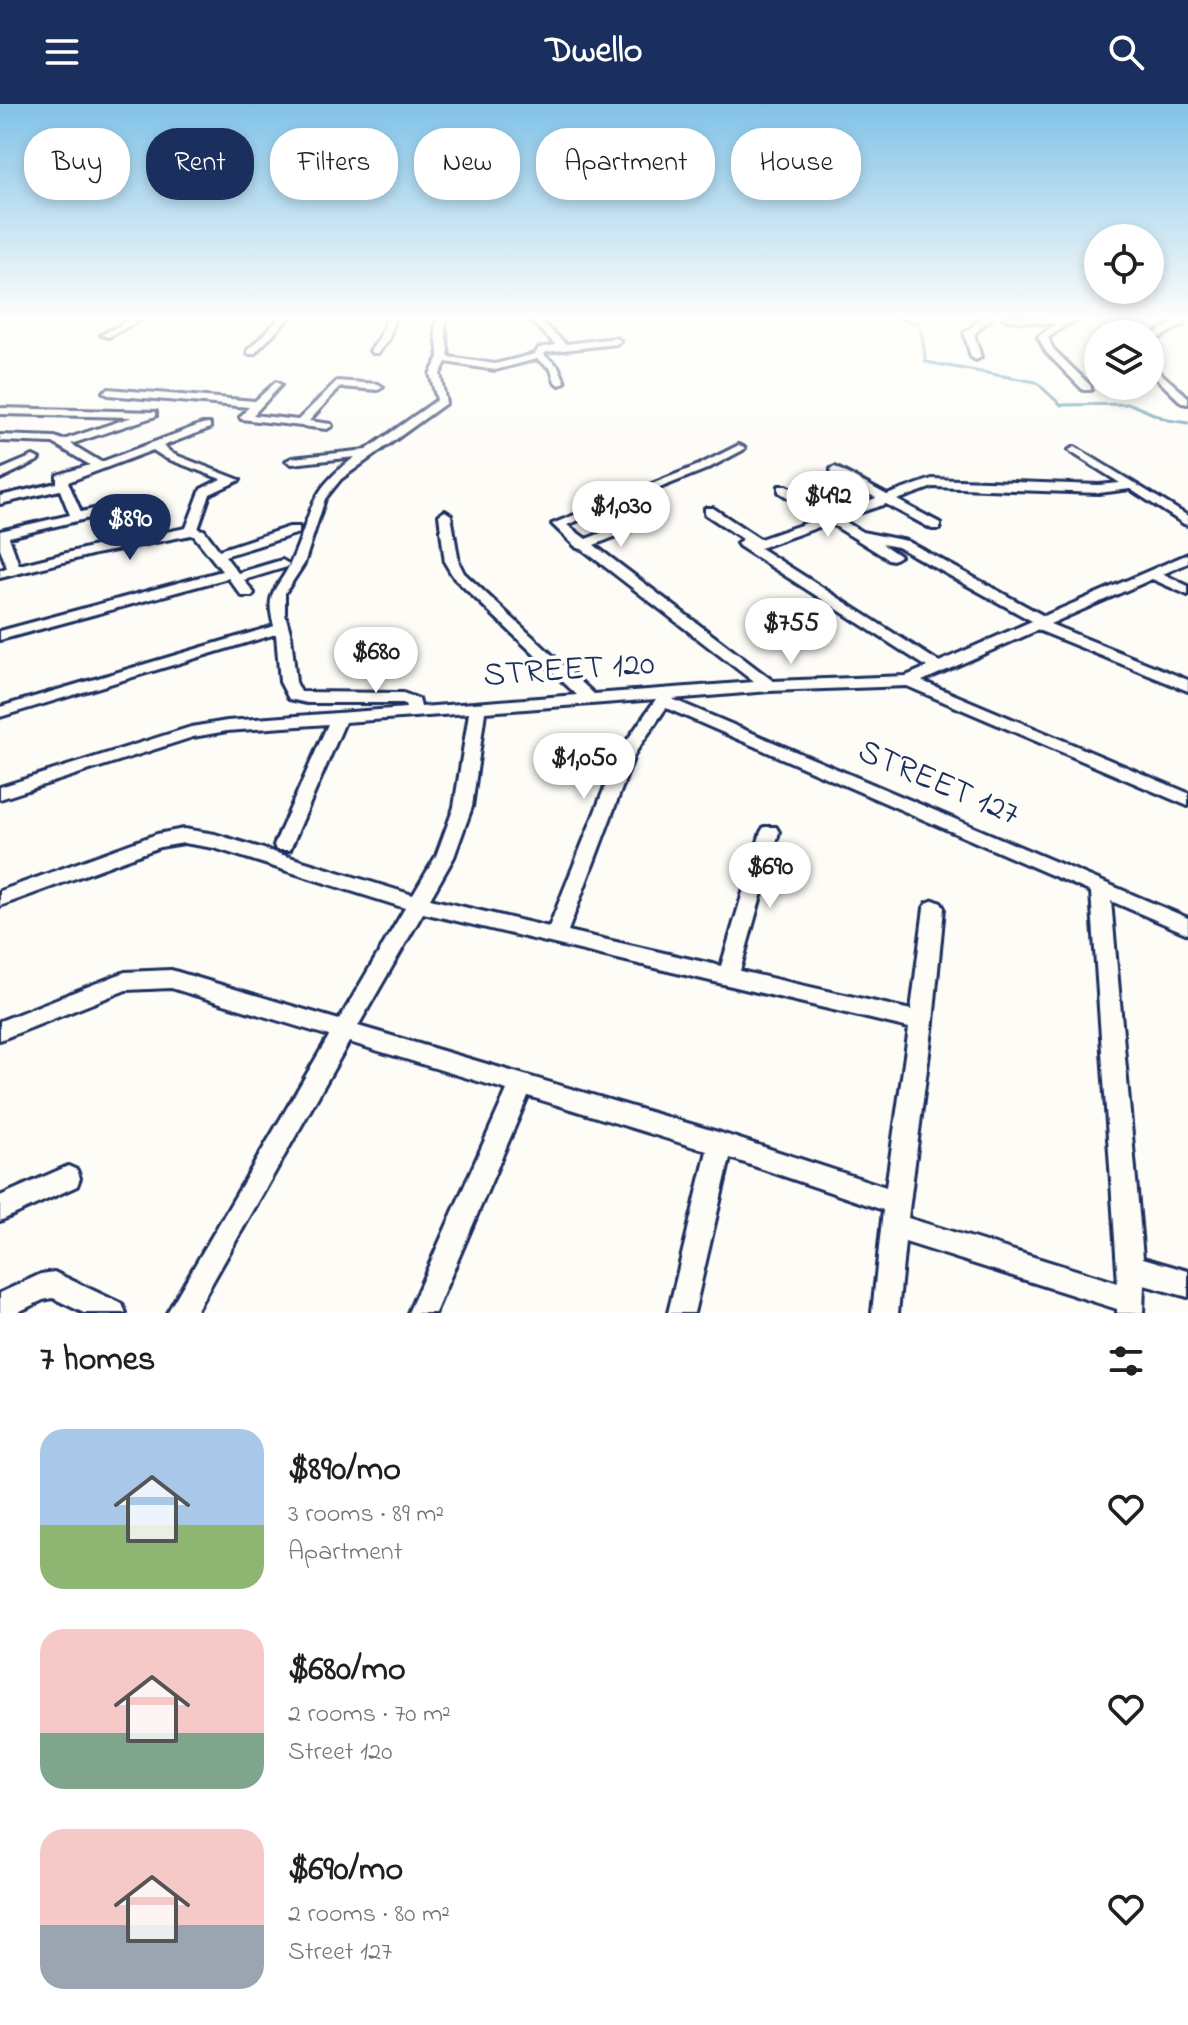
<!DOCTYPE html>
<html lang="en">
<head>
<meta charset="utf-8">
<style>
	body { margin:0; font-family:"Indie Flower",sans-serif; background:#f2f2f2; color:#202124; height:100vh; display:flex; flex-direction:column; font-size:30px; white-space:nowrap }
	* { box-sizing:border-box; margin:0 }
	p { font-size:26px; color:#757577 }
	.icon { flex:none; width:44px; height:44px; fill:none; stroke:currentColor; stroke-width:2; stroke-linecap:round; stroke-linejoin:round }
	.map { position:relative; height:1209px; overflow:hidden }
	.drawer { display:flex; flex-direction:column; background:#fff; flex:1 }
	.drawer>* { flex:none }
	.hud { position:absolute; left:24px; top:24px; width:1140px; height:72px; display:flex; gap:16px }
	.controls { position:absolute; left:1084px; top:120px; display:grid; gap:16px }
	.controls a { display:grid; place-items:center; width:80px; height:80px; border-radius:50%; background:#fff; box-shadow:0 4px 12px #0003; font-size:40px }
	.price { position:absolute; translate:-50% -68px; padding:0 18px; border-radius:28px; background:#fff; color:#222; font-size:26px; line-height:52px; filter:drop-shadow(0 2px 4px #0008) }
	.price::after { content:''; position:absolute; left:50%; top:48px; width:24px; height:18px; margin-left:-12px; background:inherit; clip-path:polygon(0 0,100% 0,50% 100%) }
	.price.selected { background:#1b2f5e; color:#fff }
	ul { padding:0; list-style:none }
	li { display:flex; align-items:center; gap:24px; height:200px; padding:0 40px }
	li span { display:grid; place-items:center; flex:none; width:224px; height:160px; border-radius:24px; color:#555 }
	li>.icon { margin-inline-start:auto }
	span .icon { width:96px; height:96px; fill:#fffc; stroke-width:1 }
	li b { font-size:34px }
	h2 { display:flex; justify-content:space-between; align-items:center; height:96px; padding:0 40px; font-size:34px }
	.chip { padding:0 28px; border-radius:32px; background:#fff; box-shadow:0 4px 12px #0003; font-size:28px; line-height:72px }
	.chip.selected { background:#1b2f5e; color:#fff }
	header { display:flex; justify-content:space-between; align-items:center; height:104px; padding:0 40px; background:#1b2f5e; color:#fff; font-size:36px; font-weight:700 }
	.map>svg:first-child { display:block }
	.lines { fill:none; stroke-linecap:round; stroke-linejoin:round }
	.stream { stroke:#5c94af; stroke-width:3 }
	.minor-casing { stroke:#1b2f5e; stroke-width:6 }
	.minor { fill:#fdfcf7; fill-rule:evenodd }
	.labels { text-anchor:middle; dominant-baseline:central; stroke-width:7; stroke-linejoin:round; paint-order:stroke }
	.street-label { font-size:34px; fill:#1b2f5e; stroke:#fdfcf7 }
</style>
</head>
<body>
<header><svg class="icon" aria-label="menu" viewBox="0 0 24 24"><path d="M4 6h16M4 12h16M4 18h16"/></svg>Dwello<svg class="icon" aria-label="search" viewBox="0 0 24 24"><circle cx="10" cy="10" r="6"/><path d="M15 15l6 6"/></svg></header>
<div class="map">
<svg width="1188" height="1209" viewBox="0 0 1188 1209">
	<rect width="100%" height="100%" fill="#fdfcf7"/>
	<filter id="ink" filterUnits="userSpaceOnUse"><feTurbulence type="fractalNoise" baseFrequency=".0125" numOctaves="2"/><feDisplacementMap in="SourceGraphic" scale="16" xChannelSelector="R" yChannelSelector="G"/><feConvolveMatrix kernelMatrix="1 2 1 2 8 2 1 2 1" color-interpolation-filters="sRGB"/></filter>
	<g filter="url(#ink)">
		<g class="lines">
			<path class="stream" d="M891,213L920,220L926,258L1036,278L1061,301L1130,300L1168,316L1188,319"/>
			<defs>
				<g id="minor">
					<path d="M135,213H145L109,233L101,231Z"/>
					<path d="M281,213H290L254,250H248V246Z"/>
					<path d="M387,213H395L389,235L378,249H372L370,247L379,235Z"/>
					<path d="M439,213H447L445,224L449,253L495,260L535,250L539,244L556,241L527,213H536L566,240L616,234L621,237L616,240L546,248L544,251L558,262L565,278L560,281L555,278L551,265L537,255L495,266L446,258L440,270L446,299L341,375L325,395L304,460L285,489V510L291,532L296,578L301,588L403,589L419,595L421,603L577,591L454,474L445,459L439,411L445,407L451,411L459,459L464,469L594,590L754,578L582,445L577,444L552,420L699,361L739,341L745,344L743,346L707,365L567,421L586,435L644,412H652V418L594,441L773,577L906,572L927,563L739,442L737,439L743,435L705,410V404H713L760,435L821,414L779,388V382H787L833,410L876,394L831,369V365L835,363L887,391L932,375L1099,381L1120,379L1071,348L1069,346L1075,343L1188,412V421L1184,420L1130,385L1099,389L933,383L897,396L940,419V425H932L886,400L841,415L862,428L907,437L1044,512L1188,450V459L1163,470L1188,482V491L1152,475L1050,520L1188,576V587L1038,526L922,577L1188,689V702L907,582L769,587L672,595L1188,814V830L1111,797L1143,1154L1188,1167V1193L1144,1181L1143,1209H1117V1205L905,1138L898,1209H872L883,1106L730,1054L694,1209H668L707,1047L528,992L435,1209H408L507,986L349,938L195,1209H167L329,932L171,884L126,886L0,936V917L125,868L171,866L339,916L405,804L214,744L184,739L160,743L0,802V787L157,730L184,725L215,730L413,791L436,752L454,703L469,609L345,618L292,741L290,746H276L274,741L328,620L227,627L193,633L0,695V683L191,623L227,617L406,604L405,601L400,599H307L289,595L280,578L276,530L0,613V603L274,522C264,486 278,487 291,458C314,407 305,390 355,353L292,360L286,357L292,354L366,346L437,296L430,270L439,253L435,224ZM830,419L888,455L893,456L900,452L882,440L898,443L1032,517L939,558L760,444ZM656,595L619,648L549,823L430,795L454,753L472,703L485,608ZM666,604L1091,788L1118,1179L908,1114L933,918L944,804L941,799L934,796L927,799L924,804L911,906L740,867L779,728L776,723H764L761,728L721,862L568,827L635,649ZM423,809L909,924L886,1083L721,1029L358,922Z"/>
					<path d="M983,213H992L974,230L981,253L976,256L971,253L964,229Z"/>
					<path d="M1003,213L1064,215L1086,213L1067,220L1048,234L1053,245L1091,282V286H1083L1046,248L1038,233L1055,220L1007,216Z"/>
					<path d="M1177,213H1185L1184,220L1150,239V232L1176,217Z"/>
					<path d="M1150,260L1188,293V300L1182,299L1150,268Z"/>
					<path d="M337,277L378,280L383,283L378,286L340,283L309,317L331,320L332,322L327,325L241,315L240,313L249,303L108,291L103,288L108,285L255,297L276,278L281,281L253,311L298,316Z"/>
					<path d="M0,304L156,308V312L71,340L101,358L202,320H210V324L163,342L173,350L240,376L210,390L198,425L204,426L219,446L289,423H299V429L225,452L238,469L282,456L289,460L287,463L244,476L254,489L252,492H242L228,474L0,536V527L222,467L194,432L191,431L95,450L0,474V466L7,464L0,444V427L70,411L60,386L0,400V392L57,379V371L90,361L53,339L0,337V331L55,333L63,336L132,313L0,310ZM153,346L165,354L221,375L201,385L186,424L95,442L19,461L9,433L115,408L117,405L111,401L81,408L68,378Z"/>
					<path d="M33,352L39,355L37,357L0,375V366Z"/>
					<path d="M68,1062L77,1066L80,1074L77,1082L0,1117V1092Z"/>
					<path d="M54,1168L122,1200L126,1209H84L53,1194L43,1196L16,1209H0V1189L41,1170Z"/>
				</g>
			</defs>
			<use href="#minor" class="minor-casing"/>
			<use href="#minor" class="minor"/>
		</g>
	</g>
	<linearGradient id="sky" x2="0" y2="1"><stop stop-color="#81c2e7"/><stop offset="0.56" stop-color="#fefefb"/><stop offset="1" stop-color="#fefefb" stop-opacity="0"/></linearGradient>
	<rect width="1188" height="382" fill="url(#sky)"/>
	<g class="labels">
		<g class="street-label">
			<text transform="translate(569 567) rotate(-4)">STREET 120</text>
			<text transform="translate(938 680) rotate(23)">STREET 127</text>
		</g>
	</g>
</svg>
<div class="controls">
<a><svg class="icon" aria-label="locate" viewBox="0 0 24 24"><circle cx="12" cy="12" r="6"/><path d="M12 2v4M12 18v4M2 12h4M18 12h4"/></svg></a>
<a><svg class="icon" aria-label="layers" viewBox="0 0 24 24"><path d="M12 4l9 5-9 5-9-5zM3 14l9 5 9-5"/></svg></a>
</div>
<b class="price" style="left:828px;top:435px">$492</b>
<b class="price" style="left:621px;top:445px">$1,030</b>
<b class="price selected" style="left:130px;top:458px">$890</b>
<b class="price" style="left:791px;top:562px">$755</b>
<b class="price" style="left:376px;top:591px">$680</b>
<b class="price" style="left:584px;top:697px">$1,050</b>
<b class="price" style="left:770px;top:806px">$690</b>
<div class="hud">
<a class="chip">Buy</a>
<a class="chip selected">Rent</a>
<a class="chip">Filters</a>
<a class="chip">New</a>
<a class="chip">Apartment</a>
<a class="chip">House</a>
</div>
</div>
<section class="drawer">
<h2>7 homes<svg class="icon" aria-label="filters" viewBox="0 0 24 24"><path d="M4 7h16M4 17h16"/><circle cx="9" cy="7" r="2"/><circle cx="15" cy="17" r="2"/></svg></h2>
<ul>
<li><span style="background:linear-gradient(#a9c7e8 60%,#8fb573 0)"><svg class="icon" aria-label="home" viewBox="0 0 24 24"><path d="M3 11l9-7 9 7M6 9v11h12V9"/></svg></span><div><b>$890/mo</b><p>3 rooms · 89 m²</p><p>Apartment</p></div><svg class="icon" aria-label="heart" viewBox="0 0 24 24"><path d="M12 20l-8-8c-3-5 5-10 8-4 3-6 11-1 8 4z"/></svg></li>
<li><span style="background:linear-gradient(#f6c9c9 65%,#7fa58c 0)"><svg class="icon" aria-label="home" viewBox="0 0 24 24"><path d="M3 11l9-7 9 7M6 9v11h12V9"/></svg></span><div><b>$680/mo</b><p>2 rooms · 70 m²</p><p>Street 120</p></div><svg class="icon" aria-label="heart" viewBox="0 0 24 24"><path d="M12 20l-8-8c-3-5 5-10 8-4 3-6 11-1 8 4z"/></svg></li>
<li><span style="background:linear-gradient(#f6c9c9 60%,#9aa5b1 0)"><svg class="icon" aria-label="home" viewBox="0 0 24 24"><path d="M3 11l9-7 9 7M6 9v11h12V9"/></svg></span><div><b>$690/mo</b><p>2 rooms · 80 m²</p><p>Street 127</p></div><svg class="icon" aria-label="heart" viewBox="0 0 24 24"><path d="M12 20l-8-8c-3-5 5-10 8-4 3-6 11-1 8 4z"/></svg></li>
</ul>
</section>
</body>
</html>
